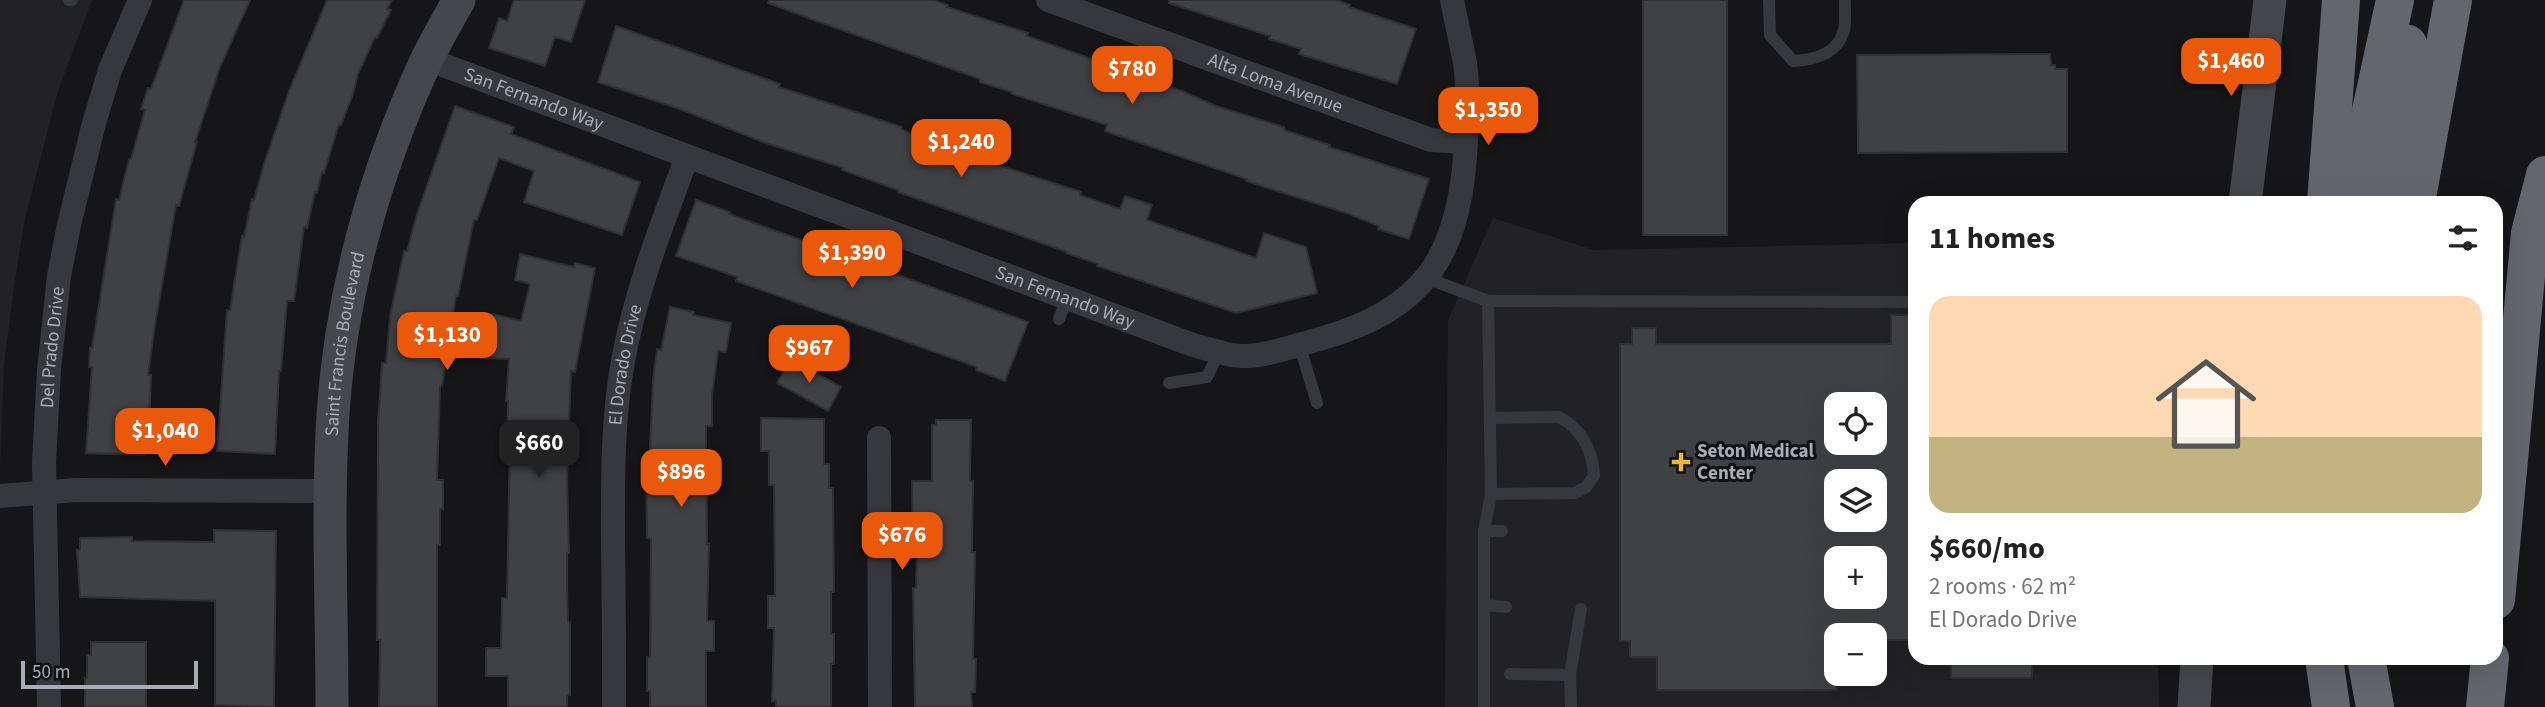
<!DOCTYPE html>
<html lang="en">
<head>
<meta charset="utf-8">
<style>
	body { margin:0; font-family:"Source Sans 3",sans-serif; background:#f6f6f6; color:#222; height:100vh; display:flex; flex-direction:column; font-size:26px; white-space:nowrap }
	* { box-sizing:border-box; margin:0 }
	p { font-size:23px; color:#767676 }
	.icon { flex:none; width:38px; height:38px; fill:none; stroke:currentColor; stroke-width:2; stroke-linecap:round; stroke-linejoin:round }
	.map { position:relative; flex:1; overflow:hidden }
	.details { position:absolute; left:1908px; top:196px; width:595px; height:469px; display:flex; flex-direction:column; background:#fff; border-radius:21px; box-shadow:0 7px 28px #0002 }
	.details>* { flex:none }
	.tools { position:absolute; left:1824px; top:392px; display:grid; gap:14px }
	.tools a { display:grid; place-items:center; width:63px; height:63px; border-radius:14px; background:#fff; box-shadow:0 7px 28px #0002; font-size:35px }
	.scale { position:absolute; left:21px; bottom:18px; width:177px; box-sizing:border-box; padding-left:7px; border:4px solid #a9acb7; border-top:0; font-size:19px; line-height:24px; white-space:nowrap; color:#a9acb7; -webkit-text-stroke:5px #111113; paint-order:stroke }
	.price { position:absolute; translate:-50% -60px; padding:0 16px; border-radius:14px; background:#ea580c; color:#fff; font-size:23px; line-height:46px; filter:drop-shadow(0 2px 4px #0008) }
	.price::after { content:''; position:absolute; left:50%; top:42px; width:21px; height:16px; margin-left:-10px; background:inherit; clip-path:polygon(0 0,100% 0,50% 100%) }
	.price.current { background:#222; color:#fff }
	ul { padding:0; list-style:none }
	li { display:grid; align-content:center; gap:14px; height:371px; padding:0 21px }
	li span { display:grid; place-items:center; height:217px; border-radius:21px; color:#555 }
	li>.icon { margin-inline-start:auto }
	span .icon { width:126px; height:126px; fill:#fffc; stroke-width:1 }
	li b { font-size:30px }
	h2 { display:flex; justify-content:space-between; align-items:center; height:84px; padding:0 21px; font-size:30px }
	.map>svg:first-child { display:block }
	.built { fill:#222225; fill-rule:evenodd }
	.building { fill:#404145; stroke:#303034; stroke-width:2; fill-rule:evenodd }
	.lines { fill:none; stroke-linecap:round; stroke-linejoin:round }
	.lane { stroke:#37383d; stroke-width:12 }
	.street { stroke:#37383d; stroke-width:24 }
	.secondary { stroke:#45474c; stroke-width:33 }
	.highway { stroke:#63666d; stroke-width:38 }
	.poi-dot { fill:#e9b73d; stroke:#111113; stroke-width:2.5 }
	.labels { text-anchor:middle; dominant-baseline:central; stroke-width:6; stroke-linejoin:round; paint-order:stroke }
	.street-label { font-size:19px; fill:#a9acb7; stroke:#111113 }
	.poi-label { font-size:19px; font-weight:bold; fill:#a9acb7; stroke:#111113; text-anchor:start }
</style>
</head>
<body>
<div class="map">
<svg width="2545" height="707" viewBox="0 0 2545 707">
	<rect width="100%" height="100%" fill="#161618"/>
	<g class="built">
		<path d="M0,0H92L58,91L25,218L14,287L4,365L0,468Z"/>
		<path d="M1493,218L1594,250L1914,243V658H2158L2159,707H1445L1448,320ZM1836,404H1874V443H1836ZM1836,481H1874V520H1836ZM1836,558H1874V597H1836ZM1836,635H1874V674H1836Z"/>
	</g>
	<g class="building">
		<path d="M184,0H250L220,67L195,142H197L179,206L176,205L154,331L148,375H151L150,404L148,419H145L144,455L86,453L92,367H89L90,348H92L116,199L119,200L129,159H131L145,110L141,109L148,88L151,89Z"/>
		<path d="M327,0H392L387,9L391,10L377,38L375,37L358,74L353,94L341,125L339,124L324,173L322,172L317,193L315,192L307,228L304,227L294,301H287L281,371H279L275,454L217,451L227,310H230L242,236L244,237L252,199L254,200L264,164L289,91Z"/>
		<path d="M514,0H585L571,42L555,37L545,66L489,48L499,18L507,21Z"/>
		<path d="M769,0H934L948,5L947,7L1028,33L1027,36L1182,91L1216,106L1284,127V130L1330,145L1329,147L1429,179L1409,239L1378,229L1379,226L1349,214L1246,181L1247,179L1105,131L1107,125L1012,94V92L980,82V79L811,19L768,3Z"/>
		<path d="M1169,0H1336L1350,5L1349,7L1416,29L1397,84L1299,54L1301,49L1269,39L1270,36L1169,3Z"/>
		<rect x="1643" y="0" width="84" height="235"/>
		<path d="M616,26L780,84L779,87L902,127L901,129L912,134L950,147L960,124L997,134L989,162L1081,192L1080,195L1120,209L1125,196L1152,205L1147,220L1256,258L1264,233L1306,247L1317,293L1236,313L1097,266L1098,264L1066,253L1067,252L898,192V190L842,170L843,168L763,142L677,108L598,82Z"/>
		<path d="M2050,54L2051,65H2055V69H2067V152L1858,153L1857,55Z"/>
		<path d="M455,106L514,127L511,134L640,182L622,235L524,202L534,171L499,158L477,220H474L458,296H456L442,386H440L437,480H443V509H440V545H437V707H379L380,640H377L378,423L382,363H386L390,316L404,251H407L417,214Z"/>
		<path d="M696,200L730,212L729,214L1028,322L1005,381L976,370L977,367L736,281L737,277L676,256Z"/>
		<path d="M520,254L574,267L575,263L595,268L575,372L571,371L567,480L569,553H567V590L568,622H570V695H567V707H508V676H486V648H501L502,598H507L510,440H507L508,401H506L509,359L484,358L493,314L521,321L530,284L515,280Z"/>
		<path d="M670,307L694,312L693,315L731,323L726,352L718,351L712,395V426H706L707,544H709L707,621H714V651H706V707H650V691H647V657H650L651,539L647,538L646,470H649L653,381L657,349L661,350Z"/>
		<path d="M1891,315H1914V640H1874V635H1836V690H1657V657H1630V641H1620V344H1632V328H1656V344H1891ZM1836,404H1874V443H1836ZM1836,481H1874V520H1836ZM1836,558H1874V597H1836Z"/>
		<path d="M790,359L841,387L828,411L777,383Z"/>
		<path d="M761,418L824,419V464H829V488H833L834,592H831V634H834V664H831V707H776V701H772L774,628H768V596H775L774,485H769V451H761Z"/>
		<path d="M936,420H971L970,481H973L972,552H975L973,659H976L975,692H971L972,707H915L913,588H916L917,546H913L912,481H932V425H936Z"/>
		<path d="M214,530L276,531L274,707L215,705V601L80,597L77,550H80V538L132,537V541L214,542Z"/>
		<path d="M91,642H146V707H85V678H87V655H91Z"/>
		<rect x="1951" y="658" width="81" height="20"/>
	</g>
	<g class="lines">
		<g class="lane">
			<path d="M69,0H72"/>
			<path d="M1769,0L1770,35L1793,61C1813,60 1836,55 1843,33C1847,24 1844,10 1845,0"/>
			<path d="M1426,278L1488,301L1491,494L1484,531V707"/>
			<path d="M1488,301L1914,302"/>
			<path d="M1059,319L1067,298"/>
			<path d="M1299,344L1317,403"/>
			<path d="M1169,383L1207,377L1219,352"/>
			<path d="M1490,418L1559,417C1582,429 1593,451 1594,476L1586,487L1575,493L1491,494"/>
			<path d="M1484,531H1502"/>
			<path d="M1484,605L1506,607"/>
			<path d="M1510,674L1570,675"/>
			<path d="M1571,707L1570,675L1581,609"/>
		</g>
		<g class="street">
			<path id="s1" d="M1048,0L1431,140L1466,142"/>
			<path id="s2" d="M427,59L1193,345C1211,350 1232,357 1250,356C1274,354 1300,344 1323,338C1422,310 1457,258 1465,158C1467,129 1469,91 1465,63C1461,42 1456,21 1452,0"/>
			<path d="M879,438L880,707"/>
			<path d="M0,496L76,490L331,491"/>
			<path id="s3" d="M49,707L44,462L49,370L59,276L69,225L94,123L110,70L140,0"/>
			<path id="s4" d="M614,707C614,652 614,597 613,542C613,481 612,421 623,361C636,290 662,224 687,157"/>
		</g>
		<g class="secondary">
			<path d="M2245,203L2270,0"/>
			<path id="s5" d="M332,707C332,610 327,511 333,414C341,293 375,171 426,61C436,40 448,20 459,0"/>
			<path d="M2194,707L2197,658"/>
		</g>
		<g class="highway">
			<path d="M2326,203L2341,0"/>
			<path d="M2351,203L2395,0"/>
			<path d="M2390,203L2408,44"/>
			<path d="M2416,203L2453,0"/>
			<path d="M2496,600L2530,233L2545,175"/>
			<path d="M2324,658L2331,707"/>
			<path d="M2366,658L2375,707"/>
			<path d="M2485,707L2490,658"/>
		</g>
	</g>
	<path class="poi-dot" d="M1677.5 451.5h7v7h7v7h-7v7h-7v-7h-7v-7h7z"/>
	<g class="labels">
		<g class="street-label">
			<text stroke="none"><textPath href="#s1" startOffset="242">Alta Loma Avenue</textPath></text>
			<text stroke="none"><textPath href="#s2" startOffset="114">San Fernando Way</textPath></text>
			<text stroke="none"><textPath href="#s2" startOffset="681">San Fernando Way</textPath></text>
			<text stroke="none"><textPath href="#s5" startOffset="364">Saint Francis Boulevard</textPath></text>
			<text stroke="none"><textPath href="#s3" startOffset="360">Del Prado Drive</textPath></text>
			<text stroke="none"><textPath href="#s4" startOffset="343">El Dorado Drive</textPath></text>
		</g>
		<g class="poi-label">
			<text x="1697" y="451">Seton Medical<tspan x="1697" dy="22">Center</tspan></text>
		</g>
	</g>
</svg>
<div class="tools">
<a><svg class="icon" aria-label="locate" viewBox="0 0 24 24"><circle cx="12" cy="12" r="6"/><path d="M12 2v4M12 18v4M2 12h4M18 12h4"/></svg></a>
<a><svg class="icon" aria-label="layers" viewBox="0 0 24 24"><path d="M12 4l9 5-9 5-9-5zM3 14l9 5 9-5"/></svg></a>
<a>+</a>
<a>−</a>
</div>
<div class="scale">50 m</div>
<b class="price" style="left:2231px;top:98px">$1,460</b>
<b class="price" style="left:1132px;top:106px">$780</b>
<b class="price" style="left:1488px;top:147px">$1,350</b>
<b class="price" style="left:961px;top:179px">$1,240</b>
<b class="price" style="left:852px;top:290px">$1,390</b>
<b class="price" style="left:447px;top:372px">$1,130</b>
<b class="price" style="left:809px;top:385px">$967</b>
<b class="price" style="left:165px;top:468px">$1,040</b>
<b class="price current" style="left:539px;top:480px">$660</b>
<b class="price" style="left:681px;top:509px">$896</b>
<b class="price" style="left:902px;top:572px">$676</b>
<section class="details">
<h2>11 homes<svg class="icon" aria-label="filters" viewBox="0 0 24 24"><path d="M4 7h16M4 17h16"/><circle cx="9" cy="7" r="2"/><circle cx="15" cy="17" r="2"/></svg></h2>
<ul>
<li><span style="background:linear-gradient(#ffd9b3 65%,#c2b280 0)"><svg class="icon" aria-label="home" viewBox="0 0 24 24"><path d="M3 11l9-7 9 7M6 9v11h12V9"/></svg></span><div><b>$660/mo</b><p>2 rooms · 62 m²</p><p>El Dorado Drive</p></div></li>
</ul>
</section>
</div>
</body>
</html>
